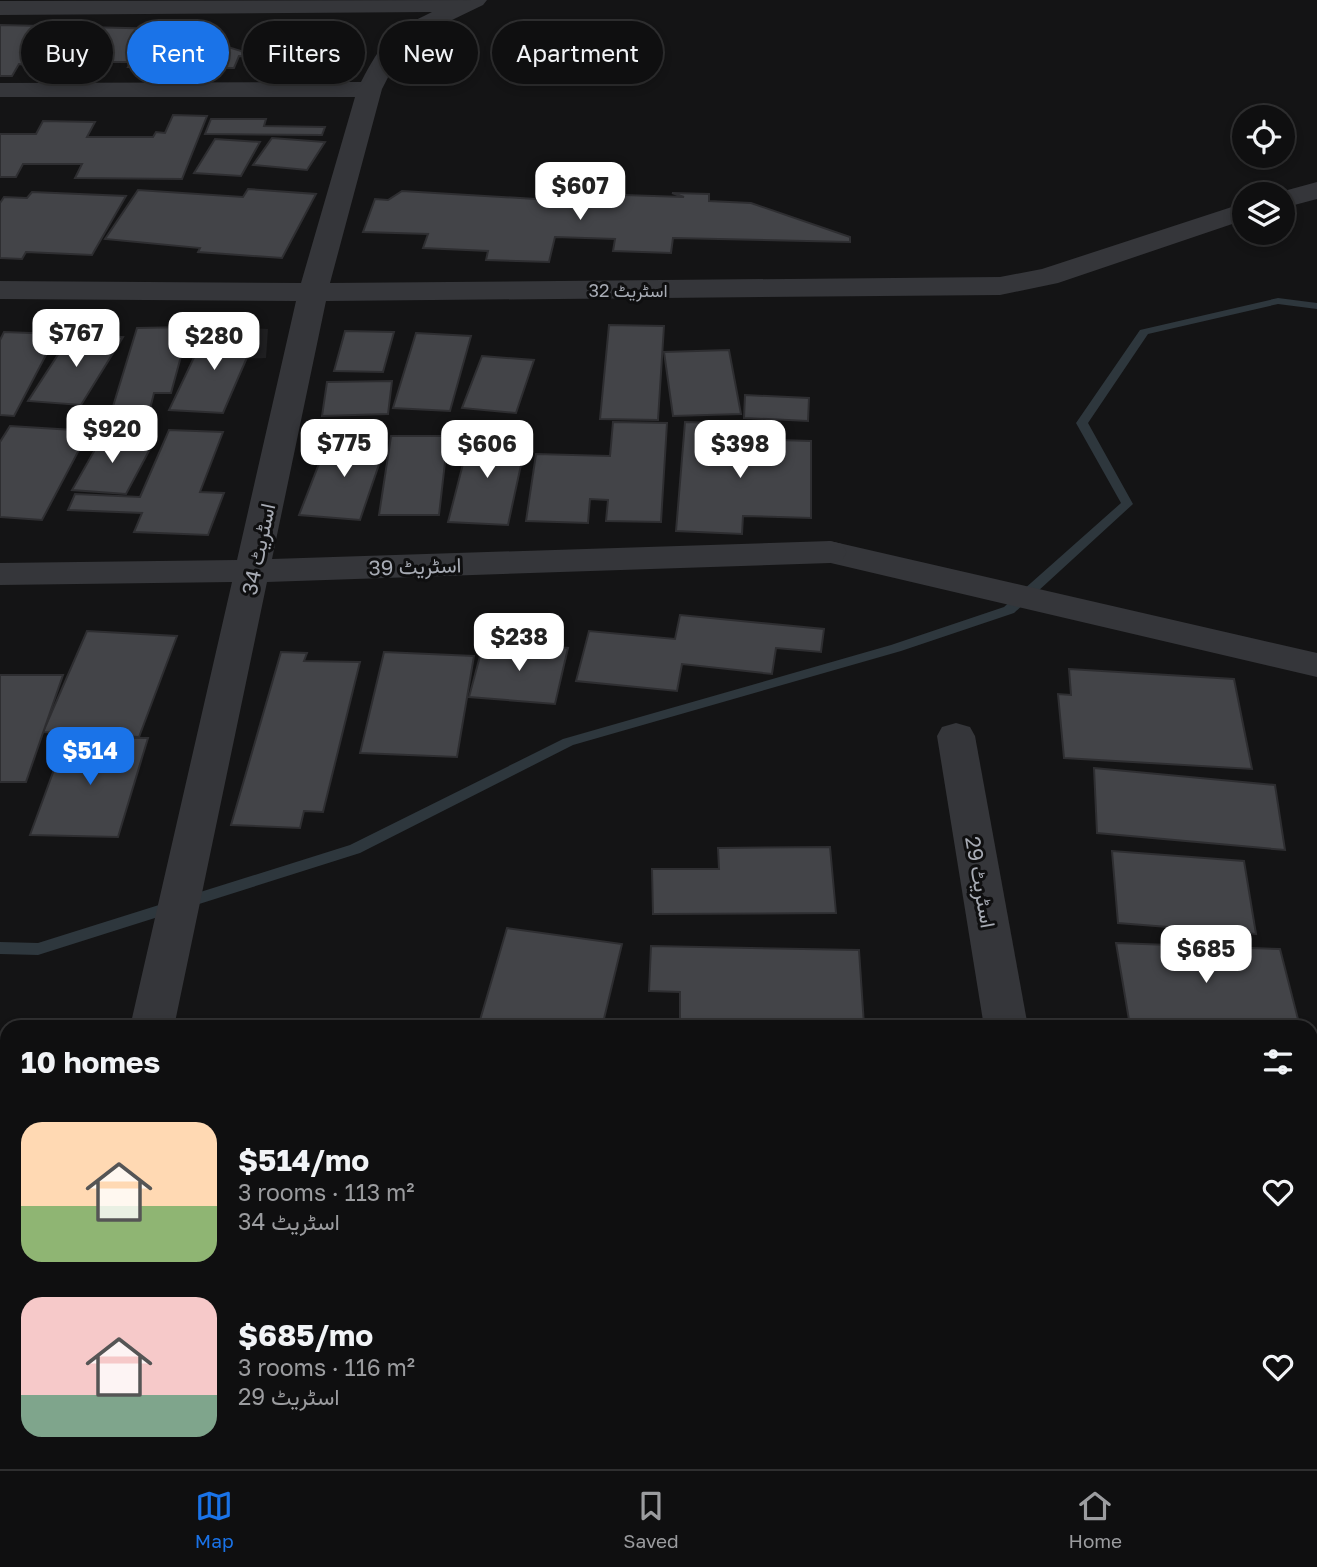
<!DOCTYPE html>
<html lang="en">
<head>
<meta charset="utf-8">
<style>
	body { margin:0; font-family:"Golos Text",Vazirmatn,sans-serif; background:#1d1d1e; color:#f1f3f6; height:100vh; display:flex; flex-direction:column; font-size:26px; white-space:nowrap }
	* { box-sizing:border-box; margin:0 }
	p { font-size:23px; color:#9b9c9f }
	.icon { flex:none; width:38px; height:38px; fill:none; stroke:currentColor; stroke-width:2; stroke-linecap:round; stroke-linejoin:round }
	.map { position:relative; flex:1; overflow:hidden }
	.panel { position:absolute; left:0px; top:1020px; width:1318px; height:450px; display:flex; flex-direction:column; background:#0f0f10; border-radius:21px 21px 0 0; box-shadow:0 4px 10px #0003,0 0 0 2px #2f2f30 }
	.panel>* { flex:none }
	.top-card { position:absolute; left:21px; top:21px; width:700px; height:63px; display:flex; gap:14px }
	.controls { position:absolute; left:1232px; top:105px; display:grid; gap:14px }
	.controls a { display:grid; place-items:center; width:63px; height:63px; border-radius:50%; background:#0f0f10; box-shadow:0 4px 10px #0003,0 0 0 2px #2f2f30; font-size:35px }
	.price { position:absolute; translate:-50% -60px; padding:0 16px; border-radius:14px; background:#fff; color:#222; font-size:23px; line-height:46px; filter:drop-shadow(0 2px 4px #0008) }
	.price::after { content:''; position:absolute; left:50%; top:42px; width:21px; height:16px; margin-left:-10px; background:inherit; clip-path:polygon(0 0,100% 0,50% 100%) }
	.price.on { background:#1a73e8; color:#fff }
	ul { padding:0; list-style:none }
	li { display:flex; align-items:center; gap:21px; height:175px; padding:0 21px }
	li span { display:grid; place-items:center; flex:none; width:196px; height:140px; border-radius:21px; color:#555 }
	li>.icon { margin-inline-start:auto }
	span .icon { width:84px; height:84px; fill:#fffc; stroke-width:1 }
	li b { font-size:30px }
	h2 { display:flex; justify-content:space-between; align-items:center; height:84px; padding:0 21px; font-size:30px }
	.pill { padding:0 24px; border-radius:32px; background:#0f0f10; box-shadow:0 4px 10px #0003,0 0 0 2px #2f2f30; font-size:24px; line-height:63px }
	.pill.on { background:#1a73e8; color:#fff }
	.tab-bar { display:flex; justify-content:space-around; align-items:center; height:98px; border-top:2px solid #2f2f30; background:#0f0f10; font-size:19px; color:#9b9c9f }
	.tab-bar a { display:grid; justify-items:center; gap:4px }
	.tab-bar .on { color:#1a73e8 }
	.map>svg:first-child { display:block }
	.built { fill:#202022 }
	.lines { fill:none; stroke-linecap:round; stroke-linejoin:round }
	.stream { fill:#2e373d; fill-rule:evenodd }
	.building { fill:#434448; stroke:#2e2e31; stroke-width:2 }
	.pedestrian { fill:#35363a; fill-rule:evenodd }
	.minor { fill:#35363a; fill-rule:evenodd }
	.labels { text-anchor:middle; dominant-baseline:central; stroke-width:6; stroke-linejoin:round; paint-order:stroke }
	.far-street-label { font-size:18px; fill:#a7abb4; stroke:#0f0f10 }
	.street-label { font-size:21px; fill:#a7abb4; stroke:#0f0f10 }
</style>
</head>
<body>
<div class="map">
<svg width="1317" height="1469" viewBox="0 0 1317 1469">
	<rect width="100%" height="100%" fill="#141415"/>
	<path class="built" d="M226,327L268,329L266,358L204,360Z"/>
	<g class="lines">
		<path class="stream" d="M1278,298L1317,303V309L1278,304L1148,334L1088,423L1133,504L1014,613L901,651L573,745L360,853L38,955L0,954V942L38,943L350,845L563,739L891,645L1004,607L1121,503L1076,423L1140,330Z"/>
	</g>
	<g class="building">
		<path d="M0,25L168,29L261,57L239,56L234,68L128,67L131,62H110L96,57L84,63H62L52,68L19,64L12,76H0Z"/>
		<path d="M173,115L207,116L182,179L75,178L82,164H23L16,177H0V134H36L43,121L95,122L87,137H153L156,132L165,133Z"/>
		<path d="M211,119H266L264,126L325,127L322,135L205,134Z"/>
		<path d="M272,138L325,142L307,170L253,165Z"/>
		<path d="M215,139L260,142L241,176L194,173Z"/>
		<path d="M248,189L316,194L282,258L198,252L200,248L105,239L138,190L243,197Z"/>
		<path d="M402,191L552,200L563,193L684,197L672,193L709,194V201L751,203L850,237V242L673,238L671,253L613,251L615,239L555,237L549,262L486,260L488,251L423,248L428,234L363,232L375,199L388,200Z"/>
		<path d="M32,192L126,196L92,255L26,252L22,259L0,258V203L4,197L27,198Z"/>
		<path d="M609,325L664,326L658,420L600,419Z"/>
		<path d="M189,327L171,393H154L149,413H111L137,328Z"/>
		<path d="M207,330L258,332L223,413L169,410Z"/>
		<path d="M345,331L394,332L383,372L334,371Z"/>
		<path d="M4,332L57,334L14,416L0,415V340Z"/>
		<path d="M72,333L123,337L81,405L28,401Z"/>
		<path d="M416,333L471,336L450,411L393,408Z"/>
		<path d="M729,350L741,414L673,416L664,352Z"/>
		<path d="M482,356L534,360L516,413L462,408Z"/>
		<path d="M392,381L388,414L322,416L327,382Z"/>
		<path d="M745,395L809,398L808,421L744,418Z"/>
		<path d="M613,422L667,423L661,522L606,521L608,500L590,499L588,523L526,521L536,454L610,456Z"/>
		<path d="M685,422L716,423L715,438L811,441V518L743,516L742,534L676,531Z"/>
		<path d="M10,426L89,431L42,520L0,517V442Z"/>
		<path d="M472,429L510,431L506,450L524,451L508,525L448,522Z"/>
		<path d="M169,430L223,432L200,492L224,493L208,535L134,532L142,513L68,510L75,494L140,497Z"/>
		<path d="M105,432L140,435L132,448L150,449L126,494L72,490Z"/>
		<path d="M391,436H448L439,515H379Z"/>
		<path d="M329,438L387,441L360,520L299,515Z"/>
		<path d="M680,615L824,629L821,652L776,648L772,674L682,664L677,691L576,681L589,631L675,639Z"/>
		<path d="M87,631L177,636L139,737L43,732Z"/>
		<path d="M484,641L568,648L555,704L469,697Z"/>
		<path d="M281,652L307,653L304,661L360,662L323,812L304,811L300,828L231,825Z"/>
		<path d="M384,652L474,656L457,757L360,753Z"/>
		<path d="M1069,669L1234,679L1252,769L1064,758L1058,694L1071,695Z"/>
		<path d="M0,675H63L26,782H0Z"/>
		<path d="M66,737L148,738L118,837L30,835Z"/>
		<path d="M1094,768L1275,785L1285,850L1097,833Z"/>
		<path d="M830,847L836,913L653,914L652,869H719L718,848Z"/>
		<path d="M1112,851L1244,861L1256,934L1118,923Z"/>
		<path d="M507,928L622,944L602,1027H478Z"/>
		<path d="M1116,943L1280,949L1300,1027L1129,1020Z"/>
		<path d="M651,946L859,950L864,1025L680,1021V992L649,991Z"/>
		<rect x="1311" y="1036" width="6" height="75"/>
		<path d="M0,1046H7V1140L0,1158Z"/>
		<rect x="1311" y="1132" width="6" height="75"/>
		<path d="M224,1463H288L287,1469H223Z"/>
	</g>
	<g class="lines">
		<path class="pedestrian" d="M830,541L1317,653V677L818,560L813,552L818,544Z"/>
		<g class="minor">
			<path d="M487,0L483,5L423,34L401,52L382,89L330,283L1000,277L1042,269L1244,203V220L1058,283L1000,295L326,301L272,559L830,541L842,544L847,552L842,560L830,563L267,582L174,1027H130L232,582L0,585V563L237,560L296,301L0,299V281L301,283L355,97H0V83L361,82C382,42 390,32 432,12L0,15V1Z"/>
			<path d="M1317,182V199L1283,208V194H1273Z"/>
			<path d="M956,723L970,727L975,736L1028,1027H984L937,736L942,727Z"/>
			<rect x="1311" y="1279" width="6" height="46"/>
			<path d="M18,1463H72L70,1469H16Z"/>
		</g>
	</g>
	<g class="labels">
		<g class="far-street-label">
			<text x="628" y="290">اسٹریٹ 32</text>
		</g>
		<g class="street-label">
			<text transform="translate(258 549) rotate(-78)">اسٹریٹ 34</text>
			<text transform="translate(415 566) rotate(-2)">اسٹریٹ 39</text>
			<text transform="translate(981 882) rotate(80)">اسٹریٹ 29</text>
		</g>
	</g>
</svg>
<div class="controls">
<a><svg class="icon" aria-label="locate" viewBox="0 0 24 24"><circle cx="12" cy="12" r="6"/><path d="M12 2v4M12 18v4M2 12h4M18 12h4"/></svg></a>
<a><svg class="icon" aria-label="layers" viewBox="0 0 24 24"><path d="M12 4l9 5-9 5-9-5zM3 14l9 5 9-5"/></svg></a>
</div>
<b class="price" style="left:580px;top:222px">$607</b>
<b class="price" style="left:76px;top:369px">$767</b>
<b class="price" style="left:214px;top:372px">$280</b>
<b class="price" style="left:112px;top:465px">$920</b>
<b class="price" style="left:344px;top:479px">$775</b>
<b class="price" style="left:487px;top:480px">$606</b>
<b class="price" style="left:740px;top:480px">$398</b>
<b class="price" style="left:519px;top:673px">$238</b>
<b class="price on" style="left:90px;top:787px">$514</b>
<b class="price" style="left:1206px;top:985px">$685</b>
<div class="top-card">
<a class="pill">Buy</a>
<a class="pill on">Rent</a>
<a class="pill">Filters</a>
<a class="pill">New</a>
<a class="pill">Apartment</a>
</div>
<section class="panel">
<h2>10 homes<svg class="icon" aria-label="filters" viewBox="0 0 24 24"><path d="M4 7h16M4 17h16"/><circle cx="9" cy="7" r="2"/><circle cx="15" cy="17" r="2"/></svg></h2>
<ul>
<li><span style="background:linear-gradient(#ffd9b3 60%,#8fb573 0)"><svg class="icon" aria-label="home" viewBox="0 0 24 24"><path d="M3 11l9-7 9 7M6 9v11h12V9"/></svg></span><div><b>$514/mo</b><p>3 rooms · 113 m²</p><p>اسٹریٹ 34</p></div><svg class="icon" aria-label="heart" viewBox="0 0 24 24"><path d="M12 20l-8-8c-3-5 5-10 8-4 3-6 11-1 8 4z"/></svg></li>
<li><span style="background:linear-gradient(#f6c9c9 70%,#7fa58c 0)"><svg class="icon" aria-label="home" viewBox="0 0 24 24"><path d="M3 11l9-7 9 7M6 9v11h12V9"/></svg></span><div><b>$685/mo</b><p>3 rooms · 116 m²</p><p>اسٹریٹ 29</p></div><svg class="icon" aria-label="heart" viewBox="0 0 24 24"><path d="M12 20l-8-8c-3-5 5-10 8-4 3-6 11-1 8 4z"/></svg></li>
</ul>
</section>
</div>
<nav class="tab-bar">
<a class="on"><svg class="icon" aria-label="map" viewBox="0 0 24 24"><path d="M3 6l6-2 6 2 6-2v14l-6 2-6-2-6 2zM9 4v14M15 6v14"/></svg>Map</a>
<a><svg class="icon" aria-label="saved" viewBox="0 0 24 24"><path d="M7 4h10v16l-5-4-5 4z"/></svg>Saved</a>
<a><svg class="icon" aria-label="home" viewBox="0 0 24 24"><path d="M3 11l9-7 9 7M6 9v11h12V9"/></svg>Home</a>
</nav>
</body>
</html>
